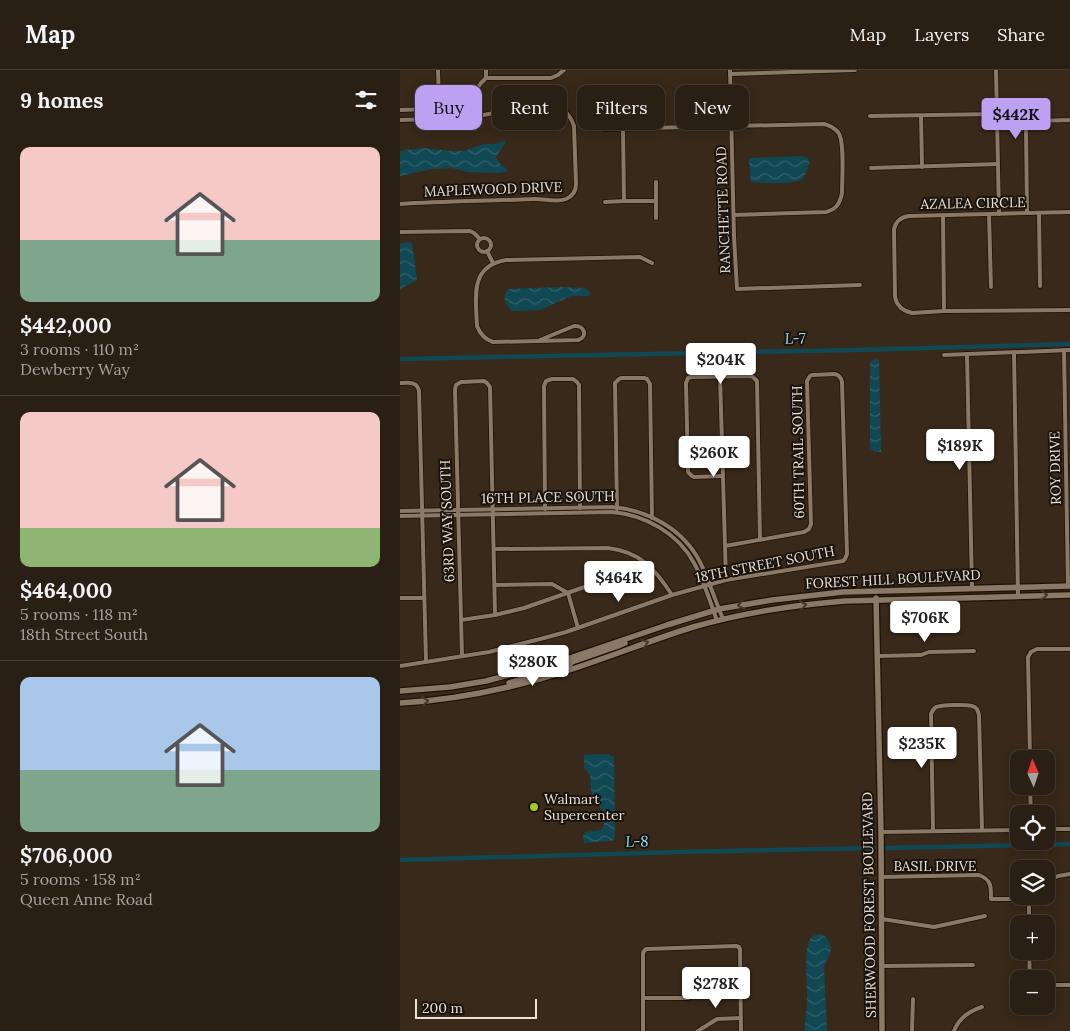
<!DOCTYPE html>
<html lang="en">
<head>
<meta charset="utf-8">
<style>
	body { margin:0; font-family:Lora,serif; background:#32271d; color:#f1f3f6; height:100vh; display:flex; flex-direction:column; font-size:19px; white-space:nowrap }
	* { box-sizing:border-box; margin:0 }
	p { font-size:16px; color:#a5a2a0 }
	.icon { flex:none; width:28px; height:28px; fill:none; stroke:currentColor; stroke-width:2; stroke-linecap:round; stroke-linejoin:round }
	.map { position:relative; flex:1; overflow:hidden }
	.panel { display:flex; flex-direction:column; background:#2a1f14; width:400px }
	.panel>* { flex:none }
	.banner { position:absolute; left:15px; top:15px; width:475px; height:45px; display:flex; gap:10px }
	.needle { width:32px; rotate:357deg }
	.tools { position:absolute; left:610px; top:680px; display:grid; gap:10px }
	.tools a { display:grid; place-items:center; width:45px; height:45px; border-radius:10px; background:#2a1f14; box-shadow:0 2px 12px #0003,0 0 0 1px #463d34; font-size:25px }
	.scale { position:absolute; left:15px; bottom:12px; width:122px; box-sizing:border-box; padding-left:5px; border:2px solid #eae0d6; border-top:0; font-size:14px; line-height:18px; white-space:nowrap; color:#eae0d6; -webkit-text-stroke:4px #1a130d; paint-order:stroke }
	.price { position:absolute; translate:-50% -42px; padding:0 11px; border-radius:5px; background:#fff; color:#222; font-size:16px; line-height:32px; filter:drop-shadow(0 1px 2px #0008) }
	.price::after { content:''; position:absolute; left:50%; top:30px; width:15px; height:11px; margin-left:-8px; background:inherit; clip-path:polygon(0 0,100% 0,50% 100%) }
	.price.on { background:#bca0f2; color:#111 }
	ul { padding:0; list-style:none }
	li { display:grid; align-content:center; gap:10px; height:265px; padding:0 20px }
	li+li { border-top:1px solid #463d34 }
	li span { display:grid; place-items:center; height:155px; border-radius:10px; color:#555 }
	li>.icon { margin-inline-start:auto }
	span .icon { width:90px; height:90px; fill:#fffc; stroke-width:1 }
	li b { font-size:21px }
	h2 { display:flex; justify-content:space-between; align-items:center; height:60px; padding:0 20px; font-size:21px }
	.chip { padding:0 18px; border-radius:10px; background:#2a1f14; box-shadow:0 2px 12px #0003,0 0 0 1px #463d34; font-size:18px; line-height:45px }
	.chip.on { background:#bca0f2; color:#111 }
	header { display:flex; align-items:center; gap:30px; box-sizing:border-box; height:70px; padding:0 25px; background:#2a1f14; border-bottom:1px solid #463d34 }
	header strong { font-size:24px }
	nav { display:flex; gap:28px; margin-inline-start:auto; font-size:18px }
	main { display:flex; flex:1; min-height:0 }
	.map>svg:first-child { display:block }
	.water { fill:url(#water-waves) }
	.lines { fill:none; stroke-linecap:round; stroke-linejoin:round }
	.canal { stroke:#104854; stroke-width:4.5 }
	.street-casing { stroke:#1f1104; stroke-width:5.5 }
	.secondary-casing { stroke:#1f1104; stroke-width:8 }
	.street { stroke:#8b7968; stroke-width:4 }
	.secondary { stroke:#8b7968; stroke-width:5.5 }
	.oneway { stroke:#42372d }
	.poi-dot { fill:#a5c823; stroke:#1a130d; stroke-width:2 }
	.labels { text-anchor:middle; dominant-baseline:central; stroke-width:4; stroke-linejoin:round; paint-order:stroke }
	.street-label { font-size:14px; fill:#eae0d6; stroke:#1a130d }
	.poi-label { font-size:14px; fill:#eae0d6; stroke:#1a130d; text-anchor:start }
	.water-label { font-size:15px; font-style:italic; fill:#94e4f8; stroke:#1a130d }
</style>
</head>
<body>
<header>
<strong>Map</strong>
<nav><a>Map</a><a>Layers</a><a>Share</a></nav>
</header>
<main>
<section class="panel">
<h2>9 homes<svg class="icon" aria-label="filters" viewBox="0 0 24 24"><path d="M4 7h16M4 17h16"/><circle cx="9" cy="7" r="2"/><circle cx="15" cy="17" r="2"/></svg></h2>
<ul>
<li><span style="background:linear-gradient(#f6c9c9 60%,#7fa58c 0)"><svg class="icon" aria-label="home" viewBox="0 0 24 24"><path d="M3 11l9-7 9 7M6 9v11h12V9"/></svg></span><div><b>$442,000</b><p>3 rooms · 110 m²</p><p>Dewberry Way</p></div></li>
<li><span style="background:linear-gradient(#f6c9c9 75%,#8fb573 0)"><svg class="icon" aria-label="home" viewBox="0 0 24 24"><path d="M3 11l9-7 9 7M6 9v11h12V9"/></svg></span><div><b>$464,000</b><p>5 rooms · 118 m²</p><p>18th Street South</p></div></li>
<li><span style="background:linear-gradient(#a9c7e8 60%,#7fa58c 0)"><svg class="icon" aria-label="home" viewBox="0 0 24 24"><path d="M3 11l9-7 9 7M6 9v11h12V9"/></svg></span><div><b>$706,000</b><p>5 rooms · 158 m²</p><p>Queen Anne Road</p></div></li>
</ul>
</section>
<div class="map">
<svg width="670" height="961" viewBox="0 0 670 961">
	<defs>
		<pattern id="water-waves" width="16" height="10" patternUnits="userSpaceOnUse" patternTransform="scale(1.25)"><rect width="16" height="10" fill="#104854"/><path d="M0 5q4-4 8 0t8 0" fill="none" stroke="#33626c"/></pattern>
	</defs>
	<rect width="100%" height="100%" fill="#38291a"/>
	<g class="water">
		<path d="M105,71V73L96,87C98,94 104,95 107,100L105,102L96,103L68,102L52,98L33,99L0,106V82L4,80L26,78L50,81H64L84,74H94Z"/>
		<path d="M402,86L407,87C412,93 406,102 403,109C392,115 365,113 351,112L349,90L350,88Z"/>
		<path d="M9,172L12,173L17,210L0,219V173Z"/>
		<path d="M161,217L185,218L189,221L190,223L189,226H171L140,240L112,241C105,235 101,226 109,219Z"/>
		<path d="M475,289L479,290L481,382H475L470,378V293L471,291Z"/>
		<path d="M208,684L214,687L215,767L214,770L210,771L184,773L183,766L185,762L201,760C205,754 205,749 204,742L192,729L190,705L184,698V685Z"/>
		<path d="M420,864L425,866C436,880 429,883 424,897L427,961H405C404,952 407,942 407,933C408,918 403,882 410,869C412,865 416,865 420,864Z"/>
	</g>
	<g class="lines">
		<g class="canal">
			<path d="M0,289L455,280L670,274"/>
			<path d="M487,778L670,774"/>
			<path d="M0,790L279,782L474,778"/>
		</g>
		<defs>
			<g id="street">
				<path d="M38,0L39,29"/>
				<path d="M86,0V8"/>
				<path d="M330,0L334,166L337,219L460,215"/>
				<path d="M596,0L599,144"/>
				<path d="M330,4L455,0"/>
				<circle cx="74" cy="24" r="6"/>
				<path d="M77,19L81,13L86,8H151L158,5L164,0"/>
				<path d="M0,40L58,38L72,30"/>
				<path d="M470,46L597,44"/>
				<path d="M521,46L522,97"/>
				<path d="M0,50L68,48L99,42L153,38C165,38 170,45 174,56L176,114C176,121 173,126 166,129C156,133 143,128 132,129C88,131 44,131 0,134"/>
				<path d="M204,59L424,54C429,55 434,58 438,62C445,70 442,110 442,123C440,133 437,139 426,142L334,145"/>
				<path d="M471,98L598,94"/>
				<path d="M224,131H256V112"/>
				<path d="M256,131V148"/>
				<path d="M205,132L224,131L223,59"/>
				<path d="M670,142L509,146C501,147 496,151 494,159L495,227L497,233L501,238L506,241L512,243L544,241L670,240"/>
				<path d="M627,143L626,56L630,52L633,51L670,50"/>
				<path d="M639,143L640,216"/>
				<path d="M589,144L591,217"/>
				<path d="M543,145L544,241"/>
				<path d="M0,162L70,161L74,163L80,169"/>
				<circle cx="84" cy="175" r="7"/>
				<path d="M87,181L93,193"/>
				<path d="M140,270L174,256C185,255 188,267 178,270L93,272C84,269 80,264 77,256C76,228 69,196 106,190L240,187L252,193"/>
				<path d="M664,280L668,516"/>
				<path d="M614,283L618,526"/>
				<path d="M567,284L572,518"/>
				<path d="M544,285L670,280"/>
				<path d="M320,306L326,510"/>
				<path d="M0,313C8,313 17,311 19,321L26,591"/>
				<path d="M323,406L294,407L292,406L288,402L286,313L288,308L291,307L351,306L353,307L357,311L360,470"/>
				<path d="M145,439L144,316L146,311L152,309H173L177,312L179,315L180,438"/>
				<path d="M217,439L215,313L219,309L221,308H244L247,309L250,314L252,448"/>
				<path d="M0,441L212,437C248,440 283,459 300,492C309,510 315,530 323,549"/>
				<path d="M0,446L212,442C245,445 278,463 294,493C304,511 310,531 317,551"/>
				<path d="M94,479L208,478C241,482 255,499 272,525"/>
				<path d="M95,515L152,514L168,523L178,558"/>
				<path d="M0,528H24"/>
				<path d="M61,550L95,545L124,538L248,495"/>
				<path d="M62,586L55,320L56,315L61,312L84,311L87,313L90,317L95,545"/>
				<path d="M478,586L521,585L529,582L574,581"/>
				<path d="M0,596L89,582L144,568L166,562L272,525L326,510L443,491L445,489L447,484L442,312C441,307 439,305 435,304L412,305L410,306L407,311L411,454L409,459L404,462L325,476"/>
				<path d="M630,689L628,587L631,582L637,579H670"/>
				<path d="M630,716L631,744"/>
				<path d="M646,759H670"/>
				<path d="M533,761L531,644C533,640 533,639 536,637C541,635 567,634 572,636C577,637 578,641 579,645L582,760"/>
				<path d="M481,762L619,760"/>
				<path d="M481,807L579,805C592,810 591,817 591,829H621L630,826"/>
				<path d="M646,812L658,806L670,804"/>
				<path d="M629,827V854"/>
				<path d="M482,849L534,857L585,846"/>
				<path d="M629,881L630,909"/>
				<path d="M482,896L573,895"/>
				<path d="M646,915H670"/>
				<path d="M243,928H288L299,923L310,913L341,911"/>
				<path d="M243,961V883L244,881L246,879L336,876L339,877L340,879L341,961"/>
				<path d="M298,961L317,949L341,948"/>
				<path d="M512,961L513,929"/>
				<path d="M554,961C559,948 569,941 582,937"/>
			</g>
			<g id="secondary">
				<path d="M476,528L481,762L482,961"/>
				<path d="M162,602L172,592L218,576L225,573"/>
				<path d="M109,613L153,600L155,593"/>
				<path d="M0,621L50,617L86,611L112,604L155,593L267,555L319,539L372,530L443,522L670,516"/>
				<path d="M0,633C54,630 108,619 160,603C205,589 248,571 293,557C342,543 394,535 445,531L670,525"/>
			</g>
		</defs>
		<use href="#street" class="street-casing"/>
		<use href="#secondary" class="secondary-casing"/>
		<use href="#street" class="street"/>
		<use href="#secondary" class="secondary"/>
	</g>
	<defs><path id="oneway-chevron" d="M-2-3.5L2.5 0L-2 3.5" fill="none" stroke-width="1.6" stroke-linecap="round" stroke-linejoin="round" transform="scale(1.25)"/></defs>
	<g class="oneway">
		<use href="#oneway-chevron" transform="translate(644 525) rotate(-1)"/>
		<use href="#oneway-chevron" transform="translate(341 535) rotate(170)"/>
		<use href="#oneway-chevron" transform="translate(403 535) rotate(-7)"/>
		<use href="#oneway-chevron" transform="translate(245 573) rotate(-19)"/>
		<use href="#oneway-chevron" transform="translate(25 631) rotate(-6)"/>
	</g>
	<circle class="poi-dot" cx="134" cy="737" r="5"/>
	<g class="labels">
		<g class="street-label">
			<text transform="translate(93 119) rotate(-2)">MAPLEWOOD DRIVE</text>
			<text transform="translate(573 133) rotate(-1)">AZALEA CIRCLE</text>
			<text transform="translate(323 140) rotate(-92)">RANCHETTE ROAD</text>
			<text transform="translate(398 382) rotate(-91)">60TH TRAIL SOUTH</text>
			<text transform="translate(655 398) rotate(-91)">ROY DRIVE</text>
			<text transform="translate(148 427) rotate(-1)">16TH PLACE SOUTH</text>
			<text transform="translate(47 451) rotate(-92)">63RD WAY SOUTH</text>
			<text transform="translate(365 494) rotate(-11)">18TH STREET SOUTH</text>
			<text transform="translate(493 509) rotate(-3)">FOREST HILL BOULEVARD</text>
			<text x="535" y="796">BASIL DRIVE</text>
			<text transform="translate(469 835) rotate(-91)">SHERWOOD FOREST BOULEVARD</text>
		</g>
		<g class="poi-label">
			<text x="144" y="729">Walmart<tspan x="144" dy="16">Supercenter</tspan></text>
		</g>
		<g class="water-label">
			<text transform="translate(395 268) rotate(-1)">L-7</text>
			<text transform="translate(237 771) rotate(-1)">L-8</text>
		</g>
	</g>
</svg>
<div class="tools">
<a><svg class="needle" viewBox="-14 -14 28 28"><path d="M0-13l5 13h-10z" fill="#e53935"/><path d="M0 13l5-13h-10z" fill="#a5a2a0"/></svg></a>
<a><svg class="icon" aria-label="locate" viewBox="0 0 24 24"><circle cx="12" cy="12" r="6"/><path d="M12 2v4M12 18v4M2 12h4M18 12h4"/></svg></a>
<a><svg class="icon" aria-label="layers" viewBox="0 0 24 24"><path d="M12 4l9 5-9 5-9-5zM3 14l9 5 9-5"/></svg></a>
<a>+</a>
<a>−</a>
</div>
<div class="scale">200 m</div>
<b class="price on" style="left:616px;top:70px">$442K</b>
<b class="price" style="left:321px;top:315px">$204K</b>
<b class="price" style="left:560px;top:401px">$189K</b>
<b class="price" style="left:314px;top:408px">$260K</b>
<b class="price" style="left:219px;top:533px">$464K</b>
<b class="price" style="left:525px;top:573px">$706K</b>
<b class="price" style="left:133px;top:617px">$280K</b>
<b class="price" style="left:522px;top:699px">$235K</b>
<b class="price" style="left:316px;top:939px">$278K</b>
<div class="banner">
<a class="chip on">Buy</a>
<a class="chip">Rent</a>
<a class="chip">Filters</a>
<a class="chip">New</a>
</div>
</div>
</main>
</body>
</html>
